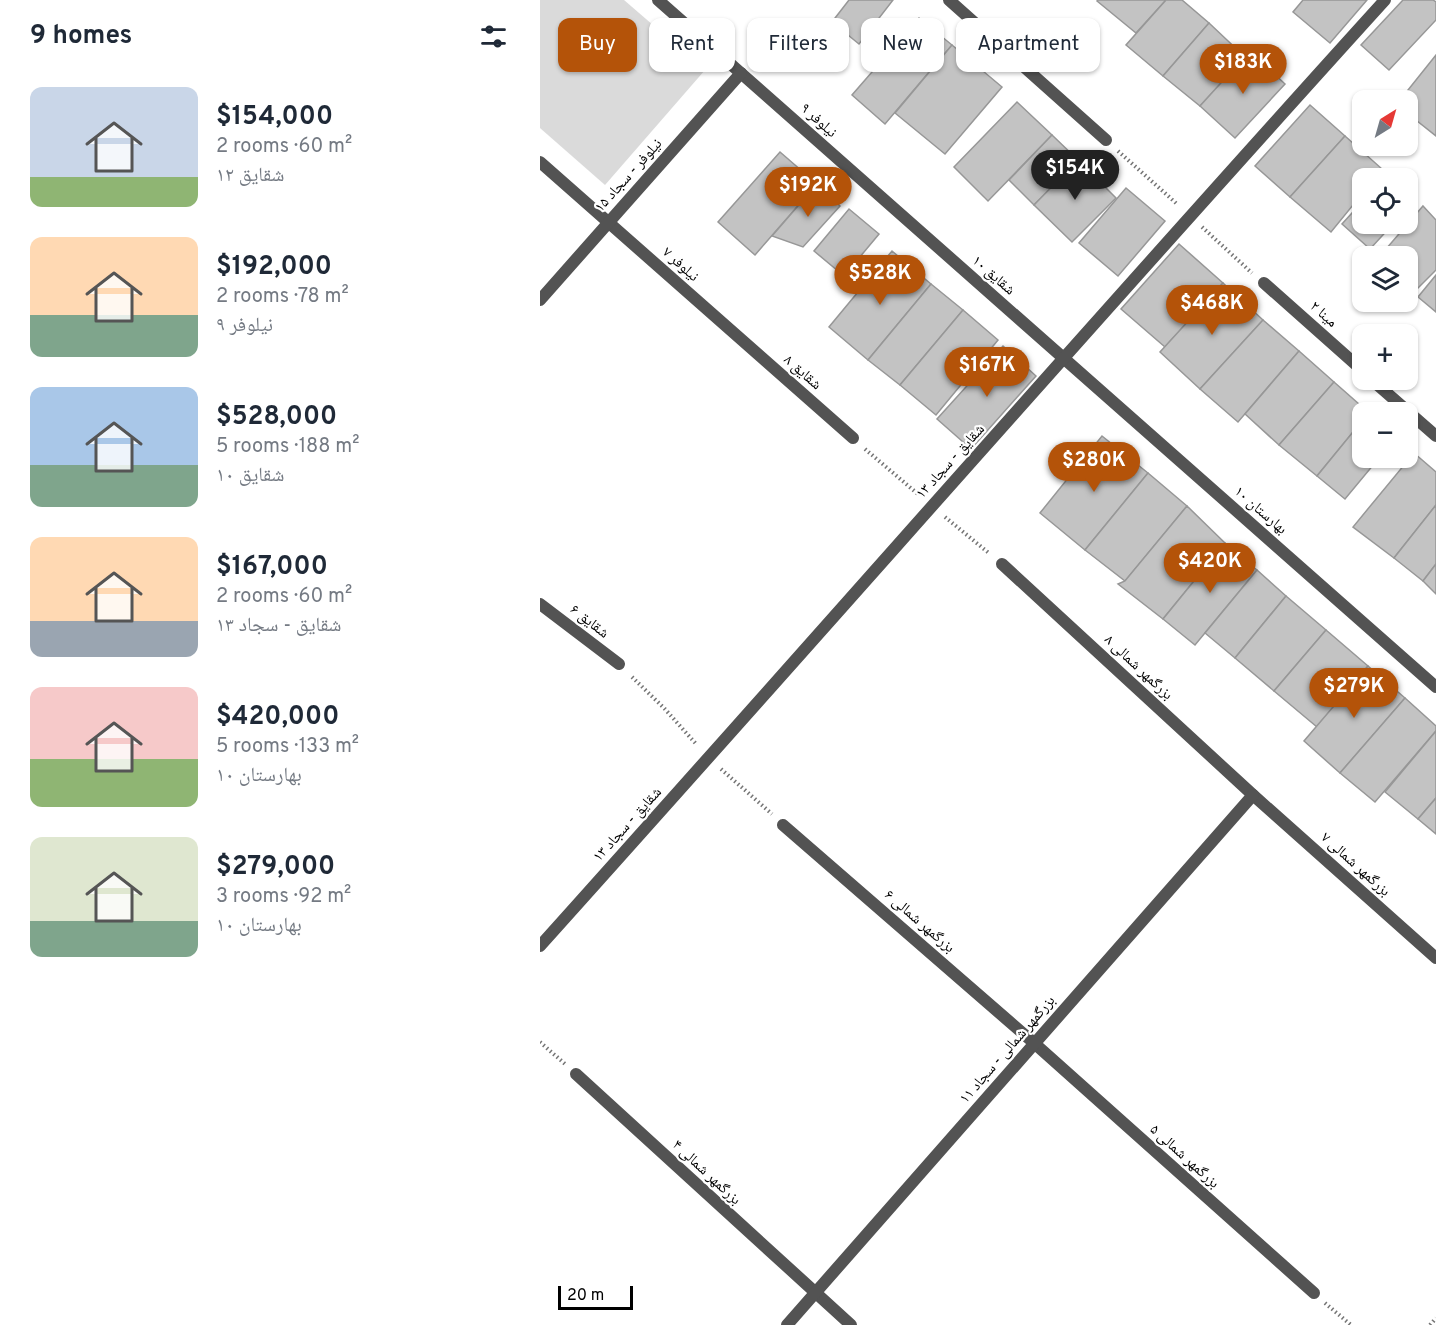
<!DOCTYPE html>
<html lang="en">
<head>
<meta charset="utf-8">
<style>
	body { margin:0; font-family:Overpass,"Noto Naskh Arabic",sans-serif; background:#f2f2f3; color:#1f2937; height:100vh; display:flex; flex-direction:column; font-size:22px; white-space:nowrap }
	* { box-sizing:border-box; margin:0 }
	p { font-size:20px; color:#747a83 }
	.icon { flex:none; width:33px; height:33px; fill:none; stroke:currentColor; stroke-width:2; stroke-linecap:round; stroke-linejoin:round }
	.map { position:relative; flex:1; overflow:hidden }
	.details { display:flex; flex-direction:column; background:#fff; width:540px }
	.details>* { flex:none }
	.hud { position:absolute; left:18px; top:18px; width:570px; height:54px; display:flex; gap:12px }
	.needle { width:39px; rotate:37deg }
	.fabs { position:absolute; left:812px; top:90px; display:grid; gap:12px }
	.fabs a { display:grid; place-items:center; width:66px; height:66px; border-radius:12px; background:#fff; box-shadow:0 2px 4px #0004; font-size:30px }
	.scale { position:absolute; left:18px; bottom:15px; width:75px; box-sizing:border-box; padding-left:6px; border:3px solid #000; border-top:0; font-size:16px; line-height:21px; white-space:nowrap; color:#000; -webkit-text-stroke:4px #fff; paint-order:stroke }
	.price { position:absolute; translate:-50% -51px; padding:0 14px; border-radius:21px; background:#b45309; color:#fff; font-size:20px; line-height:39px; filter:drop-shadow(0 2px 3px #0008) }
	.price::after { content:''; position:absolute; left:50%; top:36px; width:18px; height:14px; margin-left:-9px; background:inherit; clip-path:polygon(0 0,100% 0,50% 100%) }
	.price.current { background:#222; color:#fff }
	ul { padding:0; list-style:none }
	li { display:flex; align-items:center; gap:18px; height:150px; padding:0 30px }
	li span { display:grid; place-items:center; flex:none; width:168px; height:120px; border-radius:12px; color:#555 }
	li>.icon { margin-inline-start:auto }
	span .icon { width:72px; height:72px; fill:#fffc; stroke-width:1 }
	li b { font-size:26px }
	h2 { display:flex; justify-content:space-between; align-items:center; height:72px; padding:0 30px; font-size:26px }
	.pill { padding:0 21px; border-radius:12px; background:#fff; box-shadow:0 2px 4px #0004; font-size:21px; line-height:54px }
	.pill.current { background:#b45309; color:#fff }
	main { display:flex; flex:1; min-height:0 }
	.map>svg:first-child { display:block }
	.green { fill:#dadada }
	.building { fill:#c3c3c3; stroke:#979797; stroke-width:1.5 }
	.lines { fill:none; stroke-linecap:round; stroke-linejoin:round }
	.path { stroke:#757575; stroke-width:4; stroke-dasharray:1.5 3; stroke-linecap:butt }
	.street { stroke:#535353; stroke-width:12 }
	.labels { text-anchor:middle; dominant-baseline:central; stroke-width:4.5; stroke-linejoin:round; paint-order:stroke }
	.street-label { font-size:15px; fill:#000; stroke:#fff }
</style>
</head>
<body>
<main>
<section class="details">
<h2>9 homes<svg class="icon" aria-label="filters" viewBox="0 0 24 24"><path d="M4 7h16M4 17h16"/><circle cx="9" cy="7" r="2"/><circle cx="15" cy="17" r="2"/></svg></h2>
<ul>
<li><span style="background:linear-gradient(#c9d6e8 75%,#8fb573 0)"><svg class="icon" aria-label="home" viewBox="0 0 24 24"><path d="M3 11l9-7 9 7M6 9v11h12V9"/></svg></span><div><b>$154,000</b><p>2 rooms · 60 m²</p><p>شقایق ۱۲</p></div></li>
<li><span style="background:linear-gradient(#ffd9b3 65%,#7fa58c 0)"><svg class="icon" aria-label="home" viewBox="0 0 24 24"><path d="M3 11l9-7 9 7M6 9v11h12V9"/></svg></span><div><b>$192,000</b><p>2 rooms · 78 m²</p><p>نیلوفر ۹</p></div></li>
<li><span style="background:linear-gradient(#a9c7e8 65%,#7fa58c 0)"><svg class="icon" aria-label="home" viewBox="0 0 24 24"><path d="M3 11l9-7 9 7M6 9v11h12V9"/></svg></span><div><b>$528,000</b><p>5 rooms · 188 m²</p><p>شقایق ۱۰</p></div></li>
<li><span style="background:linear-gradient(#ffd9b3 70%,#9aa5b1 0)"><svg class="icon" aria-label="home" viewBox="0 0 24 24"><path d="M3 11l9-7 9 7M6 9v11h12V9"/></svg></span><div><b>$167,000</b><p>2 rooms · 60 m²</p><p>شقایق - سجاد ۱۳</p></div></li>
<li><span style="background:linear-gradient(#f6c9c9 60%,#8fb573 0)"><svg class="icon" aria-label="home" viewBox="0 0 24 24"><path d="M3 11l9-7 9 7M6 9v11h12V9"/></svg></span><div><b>$420,000</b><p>5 rooms · 133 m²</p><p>بهارستان ۱۰</p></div></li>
<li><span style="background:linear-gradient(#dfe7d0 70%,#7fa58c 0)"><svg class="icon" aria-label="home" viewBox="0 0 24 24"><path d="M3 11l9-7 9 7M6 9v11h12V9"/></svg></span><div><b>$279,000</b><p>3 rooms · 92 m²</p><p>بهارستان ۱۰</p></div></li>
</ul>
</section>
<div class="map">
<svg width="896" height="1325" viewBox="0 0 896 1325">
	<rect width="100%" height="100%" fill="#fff"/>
	<path class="green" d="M0,0H84L165,70L65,185L0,128Z"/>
	<g class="building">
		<path d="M309,0H353L319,44L292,22Z"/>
		<path d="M558,0H626L596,33L557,1Z"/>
		<path d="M626,0H642L669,23L623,76L586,45Z"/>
		<path d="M763,0H827L790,43L753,12Z"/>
		<path d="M863,0H893L896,2V20L849,70L821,45Z"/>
		<path d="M379,18L412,45L345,124L312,95Z"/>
		<path d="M669,23L705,57L660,106L623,76Z"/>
		<path d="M412,45L462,87L405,154L355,113Z"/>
		<path d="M710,51L745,84L695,138L660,106Z"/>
		<path d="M896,55V136L867,113V100H860Z"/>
		<path d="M477,102L512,135L448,201L414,167Z"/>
		<path d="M770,105L805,136L750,197L715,166Z"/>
		<path d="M512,135L538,160L494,205L469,180Z"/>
		<path d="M805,136L842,169L835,178H822V194L791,232L750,197Z"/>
		<path d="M240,152L277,184L215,255L178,222Z"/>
		<path d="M538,160L576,198L532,242L494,205Z"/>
		<path d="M277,184L300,206L263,247L232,236Z"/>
		<path d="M586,188L625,221L578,276L539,243Z"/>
		<path d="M822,202V224H853L830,249L802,224Z"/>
		<path d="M883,206L896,220V270L868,298L867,256H840Z"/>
		<path d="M309,209L339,234L304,276L274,251Z"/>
		<path d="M639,244L683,283L625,347L581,309Z"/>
		<path d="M352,251L391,284L328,360L289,327Z"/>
		<path d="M896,275V312L878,297Z"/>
		<path d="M683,283L723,320L660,389L620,352Z"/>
		<path d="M391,284L423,310L360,385L328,360Z"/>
		<path d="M423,310L458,340L396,415L360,385Z"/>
		<path d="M723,320L759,351L698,422L660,389Z"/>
		<path d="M463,346L496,376L431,449L397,419Z"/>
		<path d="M759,351L794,382L739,445L705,414Z"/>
		<path d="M794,382L828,412H822V421L777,476L739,445Z"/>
		<path d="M822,421V458H839L805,499L777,476Z"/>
		<path d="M562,436L608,473L545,550L500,513Z"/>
		<path d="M874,453L896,472V505L854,558L813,527Z"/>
		<path d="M608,473L647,506L585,581L545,550Z"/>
		<path d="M896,505V564L883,581L854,558Z"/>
		<path d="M647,506L685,543L623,619L578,584L585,581Z"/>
		<path d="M685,543L717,570L655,645L623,619Z"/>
		<path d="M896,564V594L883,581Z"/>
		<path d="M717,570L746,596L695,658L665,633Z"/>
		<path d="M746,596L786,630L734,691L695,658Z"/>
		<path d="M786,630L828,666L777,727L734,691Z"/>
		<path d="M828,666L865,698L800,773L764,741Z"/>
		<path d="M865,698L896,726V731L835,802L800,773Z"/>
		<path d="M896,731V798L878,819L845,792Z"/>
		<path d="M896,798V834L878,819Z"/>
	</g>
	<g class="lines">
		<g class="path">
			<path d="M578,151L637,204"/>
			<path d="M662,227L712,273"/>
			<path d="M325,449L379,495"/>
			<path d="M405,517L450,554"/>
			<path d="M92,677L124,708L157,745"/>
			<path d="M181,769L232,814"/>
			<path d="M0,1042L25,1064"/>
			<path d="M785,1303L811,1325"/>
			<path d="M890,1325L896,1318"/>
		</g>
		<g class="street">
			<path d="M118,0L896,687"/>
			<path d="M409,0L566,140"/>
			<path d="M0,162L313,438"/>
			<path d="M724,283L822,370"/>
			<path d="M0,300L201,73"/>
			<path d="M832,380L896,436"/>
			<path d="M462,564L713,795L896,958"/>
			<path d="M0,604L79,664"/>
			<path d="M243,825L494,1043L774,1293"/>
			<path d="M0,946C283,631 561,313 845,0"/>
			<path d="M36,1074L311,1325"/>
			<path d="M247,1325L713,795"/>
		</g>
	</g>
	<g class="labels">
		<g class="street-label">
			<text transform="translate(278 121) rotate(42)">نیلوفر ۹</text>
			<text transform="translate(89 176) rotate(-48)">نیلوفر - سجاد ۱۵</text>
			<text transform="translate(140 265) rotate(42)">نیلوفر ۷</text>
			<text transform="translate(453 276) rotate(41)">شقایق ۱۰</text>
			<text transform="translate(783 315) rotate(42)">مینا ۲</text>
			<text transform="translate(262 373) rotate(41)">شقایق ۸</text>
			<text transform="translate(411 462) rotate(-48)">شقایق - سجاد ۱۳</text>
			<text transform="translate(720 511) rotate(41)">بهارستان ۱۰</text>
			<text transform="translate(49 622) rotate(38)">شقایق ۶</text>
			<text transform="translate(598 668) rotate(43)">بزرگمهر شمالی ۸</text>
			<text transform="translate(88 825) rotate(-48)">شقایق - سجاد ۱۳</text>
			<text transform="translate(815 865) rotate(42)">بزرگمهر شمالی ۷</text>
			<text transform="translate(379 922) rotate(41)">بزرگمهر شمالی ۶</text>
			<text transform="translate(468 1050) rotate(-49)">بزرگمهر شمالی - سجاد ۱۱</text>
			<text transform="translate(644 1157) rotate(42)">بزرگمهر شمالی ۵</text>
			<text transform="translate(166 1173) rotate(43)">بزرگمهر شمالی ۴</text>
		</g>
	</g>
</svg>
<div class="fabs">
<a><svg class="needle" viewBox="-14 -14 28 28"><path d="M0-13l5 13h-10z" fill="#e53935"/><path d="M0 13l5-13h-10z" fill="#747a83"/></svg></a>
<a><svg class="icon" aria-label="locate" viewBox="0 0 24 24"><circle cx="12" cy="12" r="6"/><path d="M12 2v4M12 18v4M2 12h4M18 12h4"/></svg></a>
<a><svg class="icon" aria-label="layers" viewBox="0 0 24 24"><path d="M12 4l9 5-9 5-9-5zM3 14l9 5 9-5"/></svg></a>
<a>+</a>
<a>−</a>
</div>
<div class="scale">20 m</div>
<b class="price" style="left:703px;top:95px">$183K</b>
<b class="price current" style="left:535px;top:201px">$154K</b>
<b class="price" style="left:268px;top:218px">$192K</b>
<b class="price" style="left:340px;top:306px">$528K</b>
<b class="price" style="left:672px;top:336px">$468K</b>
<b class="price" style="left:447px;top:398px">$167K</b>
<b class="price" style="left:554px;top:493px">$280K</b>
<b class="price" style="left:670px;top:594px">$420K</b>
<b class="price" style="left:814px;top:719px">$279K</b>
<div class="hud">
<a class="pill current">Buy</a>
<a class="pill">Rent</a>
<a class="pill">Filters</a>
<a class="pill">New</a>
<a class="pill">Apartment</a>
</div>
</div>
</main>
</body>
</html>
